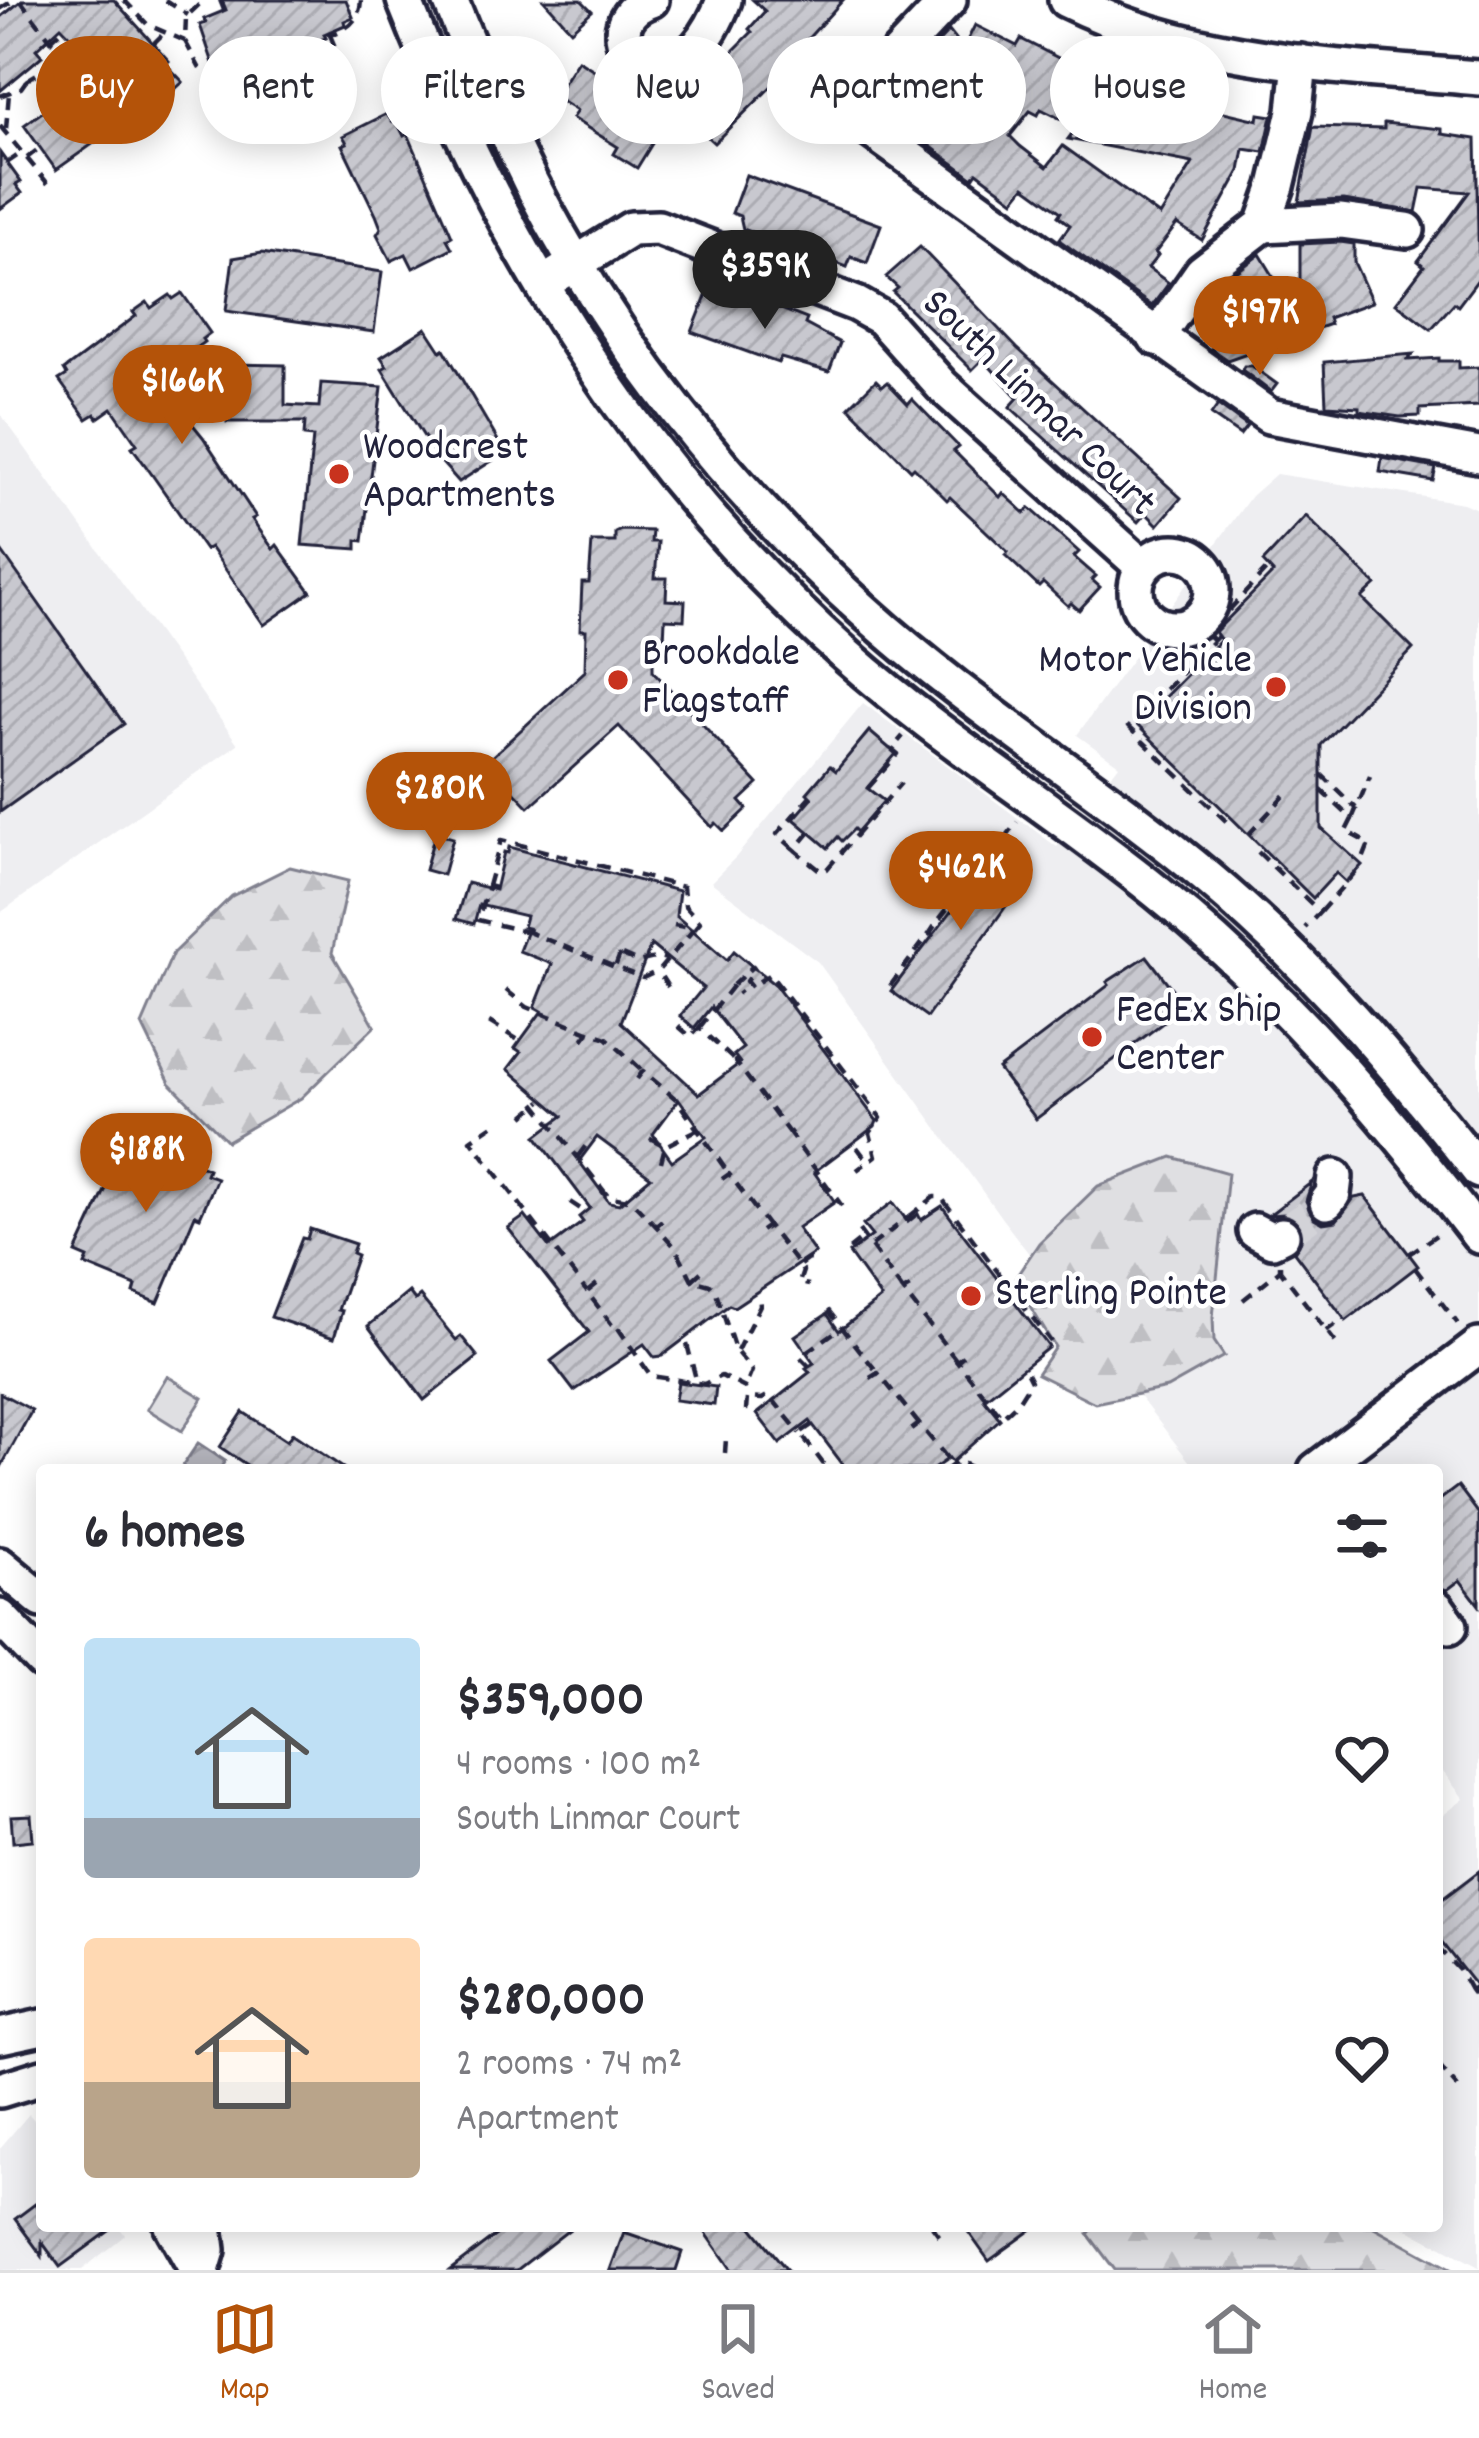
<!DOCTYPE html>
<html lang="en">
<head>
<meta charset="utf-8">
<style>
	body { margin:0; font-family:Dekko,sans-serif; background:#f7f7f7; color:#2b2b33; height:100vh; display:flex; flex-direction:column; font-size:45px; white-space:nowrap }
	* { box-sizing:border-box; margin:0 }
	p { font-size:39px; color:#7c7c81 }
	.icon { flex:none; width:66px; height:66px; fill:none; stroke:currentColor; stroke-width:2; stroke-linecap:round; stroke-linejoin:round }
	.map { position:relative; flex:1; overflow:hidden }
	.sheet { position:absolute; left:36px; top:1464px; width:1407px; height:768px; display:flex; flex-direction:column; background:#fff; border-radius:12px; box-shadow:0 6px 30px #0003 }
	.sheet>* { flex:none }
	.banner { position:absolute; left:36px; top:36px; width:1407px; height:108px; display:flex; gap:24px }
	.price { position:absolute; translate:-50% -102px; padding:0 27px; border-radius:42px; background:#b45309; color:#fff; font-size:39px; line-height:78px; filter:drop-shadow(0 3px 6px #0008) }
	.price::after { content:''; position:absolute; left:50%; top:72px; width:36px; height:27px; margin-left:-18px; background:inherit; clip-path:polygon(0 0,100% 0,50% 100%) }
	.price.current { background:#222; color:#fff }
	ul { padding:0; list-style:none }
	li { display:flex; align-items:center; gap:36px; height:300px; padding:0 48px }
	li span { display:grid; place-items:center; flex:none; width:336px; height:240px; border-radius:12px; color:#555 }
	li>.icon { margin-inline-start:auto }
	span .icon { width:144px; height:144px; fill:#fffc; stroke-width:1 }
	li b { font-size:51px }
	h2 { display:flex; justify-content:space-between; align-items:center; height:144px; padding:0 48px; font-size:51px }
	.pill { padding:0 42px; border-radius:54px; background:#fff; box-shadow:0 6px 30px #0003; font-size:42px; line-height:108px }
	.pill.current { background:#b45309; color:#fff }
	.tabs { display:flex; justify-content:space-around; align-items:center; height:168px; border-top:3px solid #e1e1e2; background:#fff; font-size:33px; color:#7c7c81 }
	.tabs a { display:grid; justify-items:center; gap:6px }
	.tabs .current { color:#b45309 }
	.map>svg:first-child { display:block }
	.built { fill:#eeeef1 }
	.forest { fill:url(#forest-firs); stroke:#80808e; stroke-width:3 }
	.park { fill:#dfdfe2; stroke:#80808e; stroke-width:3 }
	.water { fill:url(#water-waves); stroke:#7a7a88; stroke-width:3 }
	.building { fill:url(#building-hatch); stroke:#22223b; stroke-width:3; fill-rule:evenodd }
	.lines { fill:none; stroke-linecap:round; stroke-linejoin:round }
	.minor-tunnel { stroke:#d3d3d8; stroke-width:33; stroke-dasharray:33 16; stroke-linecap:butt }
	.minor-casing { stroke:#22223b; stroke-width:42 }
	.path { stroke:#22223b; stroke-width:4.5; stroke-dasharray:12 9; stroke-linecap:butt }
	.minor { stroke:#fff; stroke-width:33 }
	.poi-dot { fill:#c8321e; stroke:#fff; stroke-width:4.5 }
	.labels { text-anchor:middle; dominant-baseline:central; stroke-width:9; stroke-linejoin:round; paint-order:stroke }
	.street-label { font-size:42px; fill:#22223b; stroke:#fff }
	.poi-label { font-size:42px; fill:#22223b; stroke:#fff; text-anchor:start }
</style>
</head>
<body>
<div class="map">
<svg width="1479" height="2270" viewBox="0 0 1479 2270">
	<defs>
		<pattern id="forest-firs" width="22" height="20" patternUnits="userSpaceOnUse" patternTransform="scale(3)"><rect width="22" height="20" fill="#dfdfe2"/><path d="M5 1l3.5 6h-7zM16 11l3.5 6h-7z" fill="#bfbfc3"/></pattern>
		<pattern id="water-waves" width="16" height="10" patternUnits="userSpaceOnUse" patternTransform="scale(3)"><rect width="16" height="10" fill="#b4b4bc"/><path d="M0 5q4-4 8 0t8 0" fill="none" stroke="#9a9aa2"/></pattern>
		<pattern id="building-hatch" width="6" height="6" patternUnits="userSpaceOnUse" patternTransform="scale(3)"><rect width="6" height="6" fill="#c8c8cf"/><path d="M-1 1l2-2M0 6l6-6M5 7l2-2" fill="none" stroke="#acacb3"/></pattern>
	</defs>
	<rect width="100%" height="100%" fill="#fff"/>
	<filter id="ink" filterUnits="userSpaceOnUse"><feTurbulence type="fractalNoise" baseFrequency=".00833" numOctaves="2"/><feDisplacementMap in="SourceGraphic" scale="24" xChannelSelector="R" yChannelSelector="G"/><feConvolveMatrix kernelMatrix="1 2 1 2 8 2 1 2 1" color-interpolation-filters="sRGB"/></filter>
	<g filter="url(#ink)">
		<g class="built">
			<path d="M0,413L238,744L0,913Z"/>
			<path d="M1276,474L1463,503L1479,510V2267L1403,2226H1437V1820L1464,1799L1437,1764V1470H1196L1003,1220L818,962L711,882L736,857L863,703L1057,847L1119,765L1077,735L1251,496Z"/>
			<path d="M29,2114L42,2130V2226H118L125,2235L82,2270H0V2148Z"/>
		</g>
		<g class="forest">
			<path d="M290,867L348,881L332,953L375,1026L301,1098L227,1141L170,1083L142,1025L173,953L232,896Z"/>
			<path d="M1172,1157L1228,1173L1213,1317L1214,1341L1224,1356L1167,1388L1095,1403L1037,1374L1055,1347L1014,1280L1039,1243L1098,1186Z"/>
			<path d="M1095,2226H1372L1452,2270H1115L1088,2234Z"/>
		</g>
		<path class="park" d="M167,1376L203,1398L182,1431L147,1409Z"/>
		<path class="water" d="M198,1443L225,1461L219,1470H180Z"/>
		<g class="building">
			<path d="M22,0H114L169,61L166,64L183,82L163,100L161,97L156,101L149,94L137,106L130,98L126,101L109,83L83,105L104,136L56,170L24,125L97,73L89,64L93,59L61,26L36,49L42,56L0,91V18Z"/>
			<path d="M222,0H346L353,17L344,21L345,25L324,34L326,38L307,46H297L228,73L226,68L216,72L200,25L206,23L204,19L226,10Z"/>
			<path d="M544,0H581L592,11L571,30Z"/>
			<path d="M753,0H843L804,43L788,64L791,67L714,143L676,108L752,32L749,29L765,11Z"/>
			<path d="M975,25L1017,46L1021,39L1070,64L1068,68L1098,84L1095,90L1155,101L1156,96L1258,120L1259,114L1272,116L1264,152L1244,149L1240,171L1202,240L1177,224L1155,253L1158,255L1148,268L1169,283L1152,306L1059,240L1070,225L1058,216L1061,212L1025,186L1014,200L977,172L973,178L926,143L930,138L901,116L933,69L924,57L949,31L963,49ZM1041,109L1077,127L1068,139L1193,163L1160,216L1063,146L1047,167L1020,146L1010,136L1030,111L1038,115Z"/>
			<path d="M578,60L602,75L597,82L664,124L637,168L614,154L618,147L572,118L577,111L554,97Z"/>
			<path d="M387,114L392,122L396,120L404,136L408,134L452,236L447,239L452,248L413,268L406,254L391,261L377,234L381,228L376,215L342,145L347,143L343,136Z"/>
			<path d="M1384,123L1442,129V134L1476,139L1479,278L1458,306L1454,303L1431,329L1396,303L1424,266L1418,261L1469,192L1421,188L1416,212L1344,200L1299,202L1313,127L1384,129Z"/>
			<path d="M0,153L21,182L16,185L22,193L0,209Z"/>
			<path d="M746,175L881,225L867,263L851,257L847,267L743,229L740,216L732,213Z"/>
			<path d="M1340,242L1354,244V262L1372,302L1328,318L1330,324L1227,360L1211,349L1221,336L1196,318L1217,287L1260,254L1300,320V244Z"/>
			<path d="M920,247L1017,348L1181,498L1158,525L1146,513L1138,522L1010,407L1018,398L983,359L972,370L893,292L898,288L886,277Z"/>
			<path d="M262,253L382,272L374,332L226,311L233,258Z"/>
			<path d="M182,293L210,333L202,339L204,342L175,363H188L157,385L178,414L182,411L203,437L256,517L252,519L273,549L277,545L311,592L264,625L210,547L205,550L148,469L132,447L137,444L112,408L98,418L95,414L87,419L59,380L67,375L64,370L136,316L133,312L147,302L151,308L170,295L173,299Z"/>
			<path d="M716,293L742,303L745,295L807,319L805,324L840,343L829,372L781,358L778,363L692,332L707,294L714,297Z"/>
			<path d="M426,328L441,351L444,349L500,444L496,447L501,455L459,482L436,456L382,369L387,366L381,357Z"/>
			<path d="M1413,354L1408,360L1439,358V361H1459V368L1479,367V406L1420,409V416L1400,417L1359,411V407L1326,405L1324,362Z"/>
			<path d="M228,364L285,365V405L319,407L321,383L382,387L363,541L357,540V549L302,545L313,437L304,436L305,422H227Z"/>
			<path d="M1244,366H1252L1277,384L1271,392L1242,370Z"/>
			<path d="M876,380L882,386L887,382L908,404L912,399L959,447L954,451L1000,497L1003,493L1025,513L1030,508L1079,552L1074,557L1096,576L1092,580L1100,587L1079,610L1071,603L1068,606L1043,583L1039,587L1005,555L1008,552L950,497L947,500L914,467L911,470L849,407Z"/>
			<path d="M1218,405L1247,426L1240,435L1211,415Z"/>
			<path d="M1382,458L1436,468L1433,481L1380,472Z"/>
			<path d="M1306,516L1376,585L1362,598L1413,649L1321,745V828L1362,865L1346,882L1336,873L1313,898L1137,725L1221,640L1215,632L1273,573L1263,562Z"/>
			<path d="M621,530L652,531L651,542H658L655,578H667L666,600L685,601L684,620L665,619L664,641H653V671L758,784L740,801L747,809L724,831L716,823L712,827L619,726L529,807L511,788L502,796L482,774L490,766L486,762L585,671L586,630H580L582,583H589L592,542H615V533Z"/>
			<path d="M0,549L124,724L0,812Z"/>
			<path d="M869,731L896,754L867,788L884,801L857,832L854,829L842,841L838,837L828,848L794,819L812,798L807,793L830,766L836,771Z"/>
			<path d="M435,833L453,838L443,875L425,870Z"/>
			<path d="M509,847L679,891L676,916L727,960L734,951L775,985L877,1121L875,1126L814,1172L835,1202L797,1228L815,1253L734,1307L729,1305L662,1356L654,1357L644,1344L574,1391L551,1361L589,1332L508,1228L525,1216L549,1247L583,1222L579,1217L590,1208L536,1136L563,1116L508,1069L521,1052L515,1048L542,1011L535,1007L552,964L519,951L528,928L523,927L526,916L479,905L474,924L456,919L467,883L495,890L504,852L508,853ZM651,945L703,988L680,1016L694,1028L711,1007L743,1048L734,1055L740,1063L699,1094L621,1022ZM679,1099L706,1137L672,1161L653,1134ZM597,1137L651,1177L619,1204L609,1202L579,1161Z"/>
			<path d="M999,848L1031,871L927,1017L891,991Z"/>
			<path d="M1147,956L1185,1006L1036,1119L998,1069L1109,985L1107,982Z"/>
			<path d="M134,1128L159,1139L156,1146L208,1169L206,1174L217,1178L200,1217L195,1215L158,1303L134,1293L136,1286L85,1265L88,1258L76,1253Z"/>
			<path d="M1312,1182L1306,1201L1314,1218L1323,1223L1336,1221L1354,1198L1365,1196L1418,1266L1346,1321L1294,1252L1303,1237L1300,1225L1284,1214L1269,1215Z"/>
			<path d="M893,1202L908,1222L918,1214L921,1220L942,1206L1049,1347L984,1399L1000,1419L952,1462L949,1458L932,1470H847L810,1421L780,1444L757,1414L810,1372L806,1368L814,1363L795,1336L827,1314L839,1331L881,1298L849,1253L872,1236L863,1225Z"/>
			<path d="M310,1229L355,1244L352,1253L357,1255L338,1310L342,1311L334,1338L271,1317L302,1238L307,1239Z"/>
			<path d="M409,1292L415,1300L420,1296L456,1340L461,1336L478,1357L424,1400L368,1326Z"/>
			<path d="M678,1382L716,1387L714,1405L675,1400Z"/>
			<path d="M0,1393L32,1410L0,1469Z"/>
			<path d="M243,1412L287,1441L292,1433L346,1470H254L220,1447Z"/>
			<path d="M1458,1486L1479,1514V1605L1460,1580L1447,1590L1437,1587V1502Z"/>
			<path d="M31,1815L33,1840L13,1842L11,1816Z"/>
			<path d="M1479,1871V1990L1437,1937V1903Z"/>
			<path d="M35,2204L42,2213V2226H116L60,2267L42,2242V2256L15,2219Z"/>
			<path d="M508,2226H574L517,2270H450Z"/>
			<path d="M701,2226H751L787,2270H732Z"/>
			<path d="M964,2226H1037L989,2261Z"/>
			<path d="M624,2232L682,2252L676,2270H610Z"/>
		</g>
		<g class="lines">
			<path class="minor-tunnel" d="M1282,1235L1327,1202"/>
			<defs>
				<g id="minor">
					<path d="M404,0C505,255 640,472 847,656C944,742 1056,810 1157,892C1280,991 1383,1111 1479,1236"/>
					<path d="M450,0C475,62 501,123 531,183C613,343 730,491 864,611C972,709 1097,785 1208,878C1311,964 1397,1066 1479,1171"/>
					<path d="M651,0C609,15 617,60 657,72C692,63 712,32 724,0"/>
					<path d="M949,0L844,111L1269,416L1479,455"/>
					<path d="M1066,0C1196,64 1338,66 1479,78"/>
					<path d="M1263,225L1341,221L1407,230"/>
					<path d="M557,275L631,229L658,228L856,304L881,318L942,386L1143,567"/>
					<path d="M1156,338L1202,272L1263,225L1277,186L1295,111L1300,62"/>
					<circle cx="1174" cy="590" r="38"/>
					<path d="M1327,1202L1333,1194L1335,1177"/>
					<path d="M1255,1231L1272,1240L1282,1235"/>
					<path d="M1316,1470L1479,1346"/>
					<path d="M0,1565L42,1600"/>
					<path d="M1437,1608L1450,1626"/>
					<path d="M0,1617L42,1661"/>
					<path d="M0,2036L42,2027"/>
					<path d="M0,2090L42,2077"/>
					<path d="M172,2226L197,2270"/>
					<path d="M202,2270L208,2250L205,2226"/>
				</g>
			</defs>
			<use href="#minor" class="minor-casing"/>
			<g class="path">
				<path d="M20,0L51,40L77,61L99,96L125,112L133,123"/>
				<path d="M124,0L148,25L185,41L186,17L204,0"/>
				<path d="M165,0L188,15"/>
				<path d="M220,0L224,10"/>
				<path d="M0,9L14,0"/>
				<path d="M328,32L330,35C348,29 360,20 361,0"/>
				<path d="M330,35L335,47"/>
				<path d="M51,40L65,27"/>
				<path d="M185,41L200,69"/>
				<path d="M153,44L163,34"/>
				<path d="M26,81C50,63 61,69 87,80"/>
				<path d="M220,86L248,69L246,65"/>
				<path d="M0,96L21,88L26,81L20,73"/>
				<path d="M99,96L111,85"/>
				<path d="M86,112L104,100"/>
				<path d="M0,126L49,185"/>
				<path d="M6,129L9,93"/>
				<path d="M27,158L41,147"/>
				<path d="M7,163L20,154"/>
				<path d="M1218,636L1128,727L1230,825"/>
				<path d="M1214,641L1207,634L1268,568"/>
				<path d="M1321,774L1356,808"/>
				<path d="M868,788L898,754L892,749L903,736"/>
				<path d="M1321,790L1352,819L1370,776"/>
				<path d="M1352,819L1346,831L1369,844L1361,864"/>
				<path d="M810,832L795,850L821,871L827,869L901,783"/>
				<path d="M1248,835L1286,794"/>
				<path d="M794,849L777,834L810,796"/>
				<path d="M997,851L994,848L998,842L1001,844L1017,822"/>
				<path d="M1258,852L1320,912L1305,928"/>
				<path d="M488,886L501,840L683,887L685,906L700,922L694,929"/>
				<path d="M495,888L488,886L478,920L528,932"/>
				<path d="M1320,912L1359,868"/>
				<path d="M529,928L528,932L615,967"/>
				<path d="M933,935L930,933L937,922L994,848"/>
				<path d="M620,954L615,967L643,978L658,971"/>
				<path d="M622,955L638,962L659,957L667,959"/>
				<path d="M733,985L753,966L755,969L746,981L751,987L770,974L881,1118L870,1133L876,1156L857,1170"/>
				<path d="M890,986L930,933"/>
				<path d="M668,987L658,971L694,929L674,925"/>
				<path d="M506,990L527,1007L589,1032"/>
				<path d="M489,1022L520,1041"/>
				<path d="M678,1026L691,1037L699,1028L735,1061"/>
				<path d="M699,1028L733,985L740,994"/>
				<path d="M583,1040L589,1032L607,1038L643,1071"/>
				<path d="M738,1059L735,1061L789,1133"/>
				<path d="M637,1079L643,1071L676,1099L729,1174"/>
				<path d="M535,1103L608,1196L632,1201L656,1226"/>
				<path d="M524,1116L542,1101"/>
				<path d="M493,1125L471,1140L587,1292"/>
				<path d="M792,1131L789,1133L842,1206"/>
				<path d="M650,1138L665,1146L697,1130"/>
				<path d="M857,1147L868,1162"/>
				<path d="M578,1156L591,1139"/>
				<path d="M661,1162L665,1146"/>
				<path d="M722,1179L729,1174L768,1226"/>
				<path d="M570,1202L585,1212"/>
				<path d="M910,1216L934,1197H941L1051,1342"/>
				<path d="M662,1221L656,1226L676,1248L692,1280L686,1283"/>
				<path d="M859,1230L903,1291"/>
				<path d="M761,1231L768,1226L803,1271L799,1283L809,1285"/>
				<path d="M871,1246L910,1216L912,1219"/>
				<path d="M849,1249L864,1237"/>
				<path d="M1409,1254L1442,1231"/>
				<path d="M800,1265L808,1259L816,1260"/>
				<path d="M1280,1265V1270L1339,1347"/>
				<path d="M1415,1268L1458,1324"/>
				<path d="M701,1272L692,1280L710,1285L716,1292L735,1350L752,1371L745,1388"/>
				<path d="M597,1284L587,1292L616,1330"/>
				<path d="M910,1287L903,1291L957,1361"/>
				<path d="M1243,1300L1280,1270"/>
				<path d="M828,1310L878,1373"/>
				<path d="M618,1328L651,1376L704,1384L721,1376L745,1388L747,1398"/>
				<path d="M1326,1331L1344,1318"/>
				<path d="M687,1344L697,1383"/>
				<path d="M737,1351L760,1305L759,1297"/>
				<path d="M963,1356L957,1361L1002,1417L1017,1403L1031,1381L1027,1373"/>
				<path d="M809,1366L800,1357L842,1327"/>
				<path d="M870,1378L878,1373L919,1424"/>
				<path d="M746,1411L747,1398L762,1399L769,1395L800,1433"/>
				<path d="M812,1425L800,1433L828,1470"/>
				<path d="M911,1430L919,1424L953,1465"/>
				<path d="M725,1453L726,1438"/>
				<path d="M946,1470L958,1461L975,1469"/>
				<path d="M1437,1942L1440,1940"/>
				<path d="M1437,1947L1459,1970L1470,1990"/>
				<path d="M1475,1987L1470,1990L1479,2002"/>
				<path d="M1438,2065L1458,2088"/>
				<path d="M932,2226L942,2239"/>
			</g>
			<use href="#minor" class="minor"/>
		</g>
	</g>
	<g class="poi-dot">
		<circle cx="339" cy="474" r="12"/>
		<circle cx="618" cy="680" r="12"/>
		<circle cx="1276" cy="687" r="12"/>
		<circle cx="1092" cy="1037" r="12"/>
		<circle cx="971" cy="1296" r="12"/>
	</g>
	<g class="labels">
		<g class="street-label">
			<text transform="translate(1037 405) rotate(44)">South Linmar Court</text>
		</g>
		<g class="poi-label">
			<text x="363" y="450">Woodcrest<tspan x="363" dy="48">Apartments</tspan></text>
			<text x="642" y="656">Brookdale<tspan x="642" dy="48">Flagstaff</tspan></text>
			<text x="1252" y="663" text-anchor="end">Motor Vehicle<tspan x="1252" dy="48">Division</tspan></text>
			<text x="1116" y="1013">FedEx Ship<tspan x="1116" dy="48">Center</tspan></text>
			<text x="995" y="1296">Sterling Pointe</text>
		</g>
	</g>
</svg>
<b class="price current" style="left:765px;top:332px">$359K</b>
<b class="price" style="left:1260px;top:378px">$197K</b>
<b class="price" style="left:182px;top:447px">$166K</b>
<b class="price" style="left:439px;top:854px">$280K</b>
<b class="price" style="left:961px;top:933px">$462K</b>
<b class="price" style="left:146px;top:1215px">$188K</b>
<div class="banner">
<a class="pill current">Buy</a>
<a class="pill">Rent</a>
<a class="pill">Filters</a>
<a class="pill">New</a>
<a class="pill">Apartment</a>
<a class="pill">House</a>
</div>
<section class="sheet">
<h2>6 homes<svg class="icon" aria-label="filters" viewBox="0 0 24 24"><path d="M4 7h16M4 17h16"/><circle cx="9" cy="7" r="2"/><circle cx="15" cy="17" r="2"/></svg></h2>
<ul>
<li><span style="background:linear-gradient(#bfe0f5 75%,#9aa5b1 0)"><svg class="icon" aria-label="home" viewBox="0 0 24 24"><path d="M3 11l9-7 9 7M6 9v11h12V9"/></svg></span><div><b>$359,000</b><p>4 rooms · 100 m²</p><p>South Linmar Court</p></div><svg class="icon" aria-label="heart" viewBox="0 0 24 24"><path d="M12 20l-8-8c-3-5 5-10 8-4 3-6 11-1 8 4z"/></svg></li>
<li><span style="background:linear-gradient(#ffd9b3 60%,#b9a48a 0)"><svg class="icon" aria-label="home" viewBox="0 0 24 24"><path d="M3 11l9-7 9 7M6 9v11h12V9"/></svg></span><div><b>$280,000</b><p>2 rooms · 74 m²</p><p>Apartment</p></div><svg class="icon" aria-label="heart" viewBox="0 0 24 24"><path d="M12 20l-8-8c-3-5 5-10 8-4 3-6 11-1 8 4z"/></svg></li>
</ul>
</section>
</div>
<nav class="tabs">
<a class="current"><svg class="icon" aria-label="map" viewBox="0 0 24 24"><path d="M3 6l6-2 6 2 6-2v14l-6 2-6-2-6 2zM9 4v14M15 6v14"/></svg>Map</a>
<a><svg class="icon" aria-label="saved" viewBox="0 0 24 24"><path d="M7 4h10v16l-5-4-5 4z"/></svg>Saved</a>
<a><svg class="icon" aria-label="home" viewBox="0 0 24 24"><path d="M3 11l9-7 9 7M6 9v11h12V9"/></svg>Home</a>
</nav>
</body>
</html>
